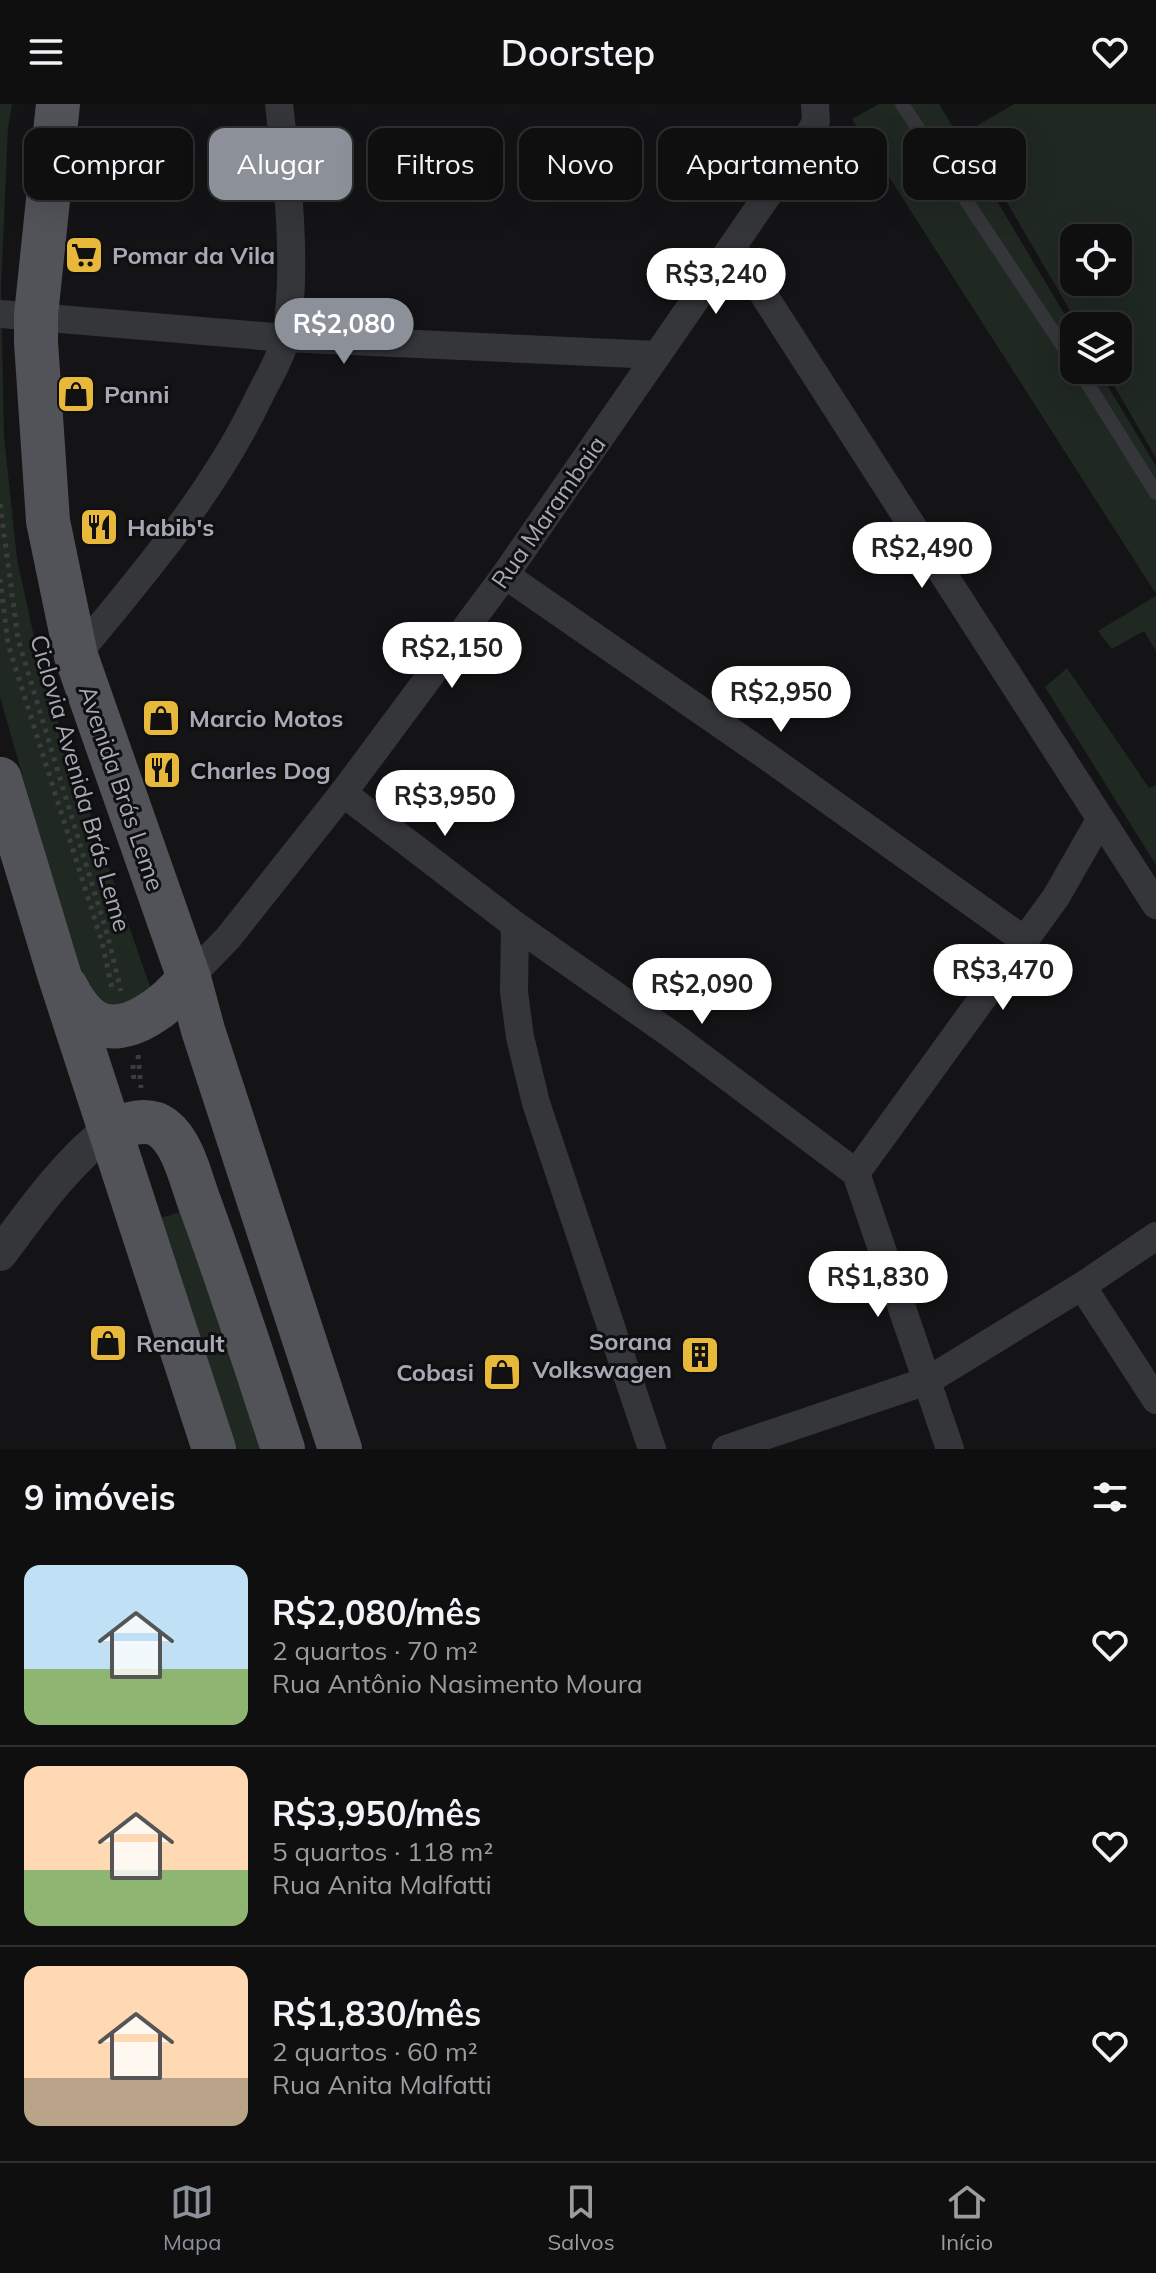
<!DOCTYPE html>
<html lang="pt">
<head>
<meta charset="utf-8">
<style>
	body { margin:0; font-family:Mulish,sans-serif; background:#1d1d1e; color:#f1f3f6; height:100vh; display:flex; flex-direction:column; font-size:30px; white-space:nowrap }
	* { box-sizing:border-box; margin:0 }
	p { font-size:26px; color:#9b9c9f }
	.icon { flex:none; width:44px; height:44px; fill:none; stroke:currentColor; stroke-width:2; stroke-linecap:round; stroke-linejoin:round }
	.map { position:relative; height:1345px; overflow:hidden }
	.panel { display:flex; flex-direction:column; background:#0f0f10; flex:1 }
	.panel>* { flex:none }
	.hud { position:absolute; left:24px; top:24px; width:1108px; height:72px; display:flex; gap:16px }
	.tools { position:absolute; left:1060px; top:120px; display:grid; gap:16px }
	.tools a { display:grid; place-items:center; width:72px; height:72px; border-radius:16px; background:#0f0f10; box-shadow:0 8px 32px #0002,0 0 0 2px #2f2f30; font-size:40px }
	.price { position:absolute; translate:-50% -68px; padding:0 18px; border-radius:28px; background:#fff; color:#222; font-size:26px; line-height:52px; filter:drop-shadow(0 2px 4px #0008) }
	.price::after { content:''; position:absolute; left:50%; top:48px; width:24px; height:18px; margin-left:-12px; background:inherit; clip-path:polygon(0 0,100% 0,50% 100%) }
	.price.active { background:#8c9099; color:#fff }
	ul { padding:0; list-style:none }
	li { display:flex; align-items:center; gap:24px; height:200px; padding:0 24px }
	li+li { border-top:2px solid #2f2f30 }
	li span { display:grid; place-items:center; flex:none; width:224px; height:160px; border-radius:16px; color:#555 }
	li>.icon { margin-inline-start:auto }
	span .icon { width:96px; height:96px; fill:#fffc; stroke-width:1 }
	li b { font-size:34px }
	h2 { display:flex; justify-content:space-between; align-items:center; height:96px; padding:0 24px; font-size:34px }
	.pill { padding:0 28px; border-radius:16px; background:#0f0f10; box-shadow:0 8px 32px #0002,0 0 0 2px #2f2f30; font-size:28px; line-height:72px }
	.pill.active { background:#8c9099; color:#fff }
	header { display:flex; justify-content:space-between; align-items:center; height:104px; padding:0 24px; background:#0f0f10; font-size:36px; font-weight:600 }
	.tab-bar { display:flex; justify-content:space-around; align-items:center; height:112px; border-top:2px solid #2f2f30; background:#0f0f10; font-size:22px; color:#9b9c9f }
	.tab-bar a { display:grid; justify-items:center; gap:4px }
	.tab-bar .active { color:#8c9099 }
	.map>svg:first-child { display:block }
	.green { fill:#202822; fill-rule:evenodd }
	.lines { fill:none; stroke-linecap:round; stroke-linejoin:round }
	.path { stroke:#3b3d41; stroke-width:5; stroke-dasharray:4 6; stroke-linecap:butt }
	.service { stroke:#35363a; stroke-width:14 }
	.minor { stroke:#35363a; stroke-width:28 }
	.tertiary { stroke:#35363a; stroke-width:34 }
	.primary { stroke:#515359; stroke-width:44 }
	.labels { text-anchor:middle; dominant-baseline:central; stroke-width:6; stroke-linejoin:round; paint-order:stroke }
	.poi-label { font-size:24px; font-weight:bold; fill:#a7aab5; stroke:#0f0f11; text-anchor:start }
	.street-label { font-size:24px; fill:#a7aab5; stroke:#0f0f11 }
</style>
</head>
<body>
<header><svg class="icon" aria-label="menu" viewBox="0 0 24 24"><path d="M4 6h16M4 12h16M4 18h16"/></svg>Doorstep<svg class="icon" aria-label="heart" viewBox="0 0 24 24"><path d="M12 20l-8-8c-3-5 5-10 8-4 3-6 11-1 8 4z"/></svg></header>
<div class="map">
<svg width="1156" height="1345" viewBox="0 0 1156 1345">
	<rect width="100%" height="100%" fill="#141416"/>
	<g class="green">
		<path d="M0,0H12L8,24L1,184L4,332L17,455L43,574L165,926L100,942L0,593Z"/>
		<path d="M879,0H939L1074,226V266H1098L1156,362V490L852,15Z"/>
		<path d="M1014,0H1156V354L1105,266H1118V222H1079L966,28ZM1118,134V178H1074V134Z"/>
		<path d="M1156,492V547L1144,527L1112,545L1098,527Z"/>
		<path d="M1067,564L1149,684L1156,681V761L1045,583Z"/>
		<path d="M183,1107L263,1345H234L158,1115Z"/>
	</g>
	<g class="lines">
		<g class="path">
			<path d="M0,400L18,535L108,833L121,887"/>
			<path d="M0,475L8,540L102,838L113,889"/>
			<path d="M138,951L141,984"/>
			<path d="M133,961L134,980"/>
		</g>
		<g class="service">
			<path d="M902,0L1074,259"/>
			<path d="M1079,266L1156,389"/>
		</g>
		<g class="minor">
			<path d="M733,143L1156,801"/>
			<path d="M0,210L285,234L657,251"/>
			<path d="M505,471L765,651L1024,836"/>
			<path d="M76,552C144,469 213,390 259,293C268,275 282,252 286,232C298,162 287,70 279,0"/>
			<path d="M343,689L515,821L672,931L856,1069L950,1345"/>
			<path d="M515,821L514,888L520,933L536,999L652,1345"/>
			<path d="M189,874L228,834L343,689L505,471L808,33L816,17L815,0"/>
			<path d="M856,1069L1056,793L1100,716"/>
			<path d="M1082,1182L1156,1296"/>
			<path d="M726,1345L927,1277L1082,1182L1156,1132"/>
		</g>
		<path class="tertiary" d="M0,1150C34,1105 65,1060 110,1025"/>
		<g class="primary">
			<path d="M58,0L36,211V238L48,417L76,552L189,874L203,926L340,1345"/>
			<path d="M0,675L59,870L214,1345"/>
			<path d="M66,883C72,895 81,909 93,917C126,937 171,898 189,874"/>
			<path d="M110,1025C126,1021 148,1012 163,1024C184,1040 191,1077 200,1100C230,1181 256,1263 283,1345"/>
		</g>
	</g>
	<defs>
		<symbol id="supermarket-square" viewBox="-11 -11 22 22"><rect x="-9" y="-9" width="18" height="18" rx="4" fill="#e8b83a" stroke="#0f0f11"/><path d="M-6-5.5h2.5l.6 2H6L4.5 2H-2.5L-4.4-4H-6ZM-1.5 3.2a1.3 1.3 0 1 0 .1 0ZM3 3.2a1.3 1.3 0 1 0 .1 0Z" fill="#111"/></symbol>
		<symbol id="shop-square" viewBox="-11 -11 22 22"><rect x="-9" y="-9" width="18" height="18" rx="4" fill="#e8b83a" stroke="#0f0f11"/><path d="M-5-2.5h2.3a2.7 3.5 0 0 1 5.4 0H5L5.5 6h-11ZM-1.5-2.5h3a1.5 2.3 0 0 0-3 0Z" fill="#111"/></symbol>
		<symbol id="restaurant-square" viewBox="-11 -11 22 22"><rect x="-9" y="-9" width="18" height="18" rx="4" fill="#e8b83a" stroke="#0f0f11"/><path d="M-5-6h1v4h1v-4h1v4h1v-4h1v5L-1.5 .5V6h-2V.5L-5-1ZM5-6V6H3V1.5H1.5Q1.5-4 5-6Z" fill="#111"/></symbol>
		<symbol id="building-square" viewBox="-11 -11 22 22"><rect x="-9" y="-9" width="18" height="18" rx="4" fill="#e8b83a" stroke="#0f0f11"/><path d="M-4-6H4V6H1V3H-1V6H-4ZM-2.5-4.3h1.7v1.8h-1.7ZM.8-4.3h1.7v1.8H.8ZM-2.5-1h1.7V.8h-1.7ZM.8-1h1.7V.8H.8Z" fill="#111"/></symbol>
	</defs>
	<g fill-rule="evenodd">
		<use href="#supermarket-square" x="62" y="129" width="44" height="44"/>
		<use href="#shop-square" x="54" y="268" width="44" height="44"/>
		<use href="#restaurant-square" x="77" y="401" width="44" height="44"/>
		<use href="#shop-square" x="139" y="592" width="44" height="44"/>
		<use href="#restaurant-square" x="140" y="644" width="44" height="44"/>
		<use href="#shop-square" x="86" y="1217" width="44" height="44"/>
		<use href="#building-square" x="678" y="1229" width="44" height="44"/>
		<use href="#shop-square" x="480" y="1246" width="44" height="44"/>
	</g>
	<g class="labels">
		<g class="poi-label">
			<text x="112" y="151">Pomar da Vila</text>
			<text x="104" y="290">Panni</text>
			<text x="127" y="423">Habib's</text>
			<text x="189" y="614">Marcio Motos</text>
			<text x="190" y="666">Charles Dog</text>
			<text x="672" y="1237" text-anchor="end">Sorana<tspan x="672" dy="28">Volkswagen</tspan></text>
			<text x="136" y="1239">Renault</text>
			<text x="474" y="1268" text-anchor="end">Cobasi</text>
		</g>
		<g class="street-label">
			<text transform="translate(548 408) rotate(-55)">Rua Marambaia</text>
			<text transform="translate(81 679) rotate(74)">Ciclovia Avenida Brás Leme</text>
			<text transform="translate(122 684) rotate(71)">Avenida Brás Leme</text>
		</g>
	</g>
</svg>
<div class="tools">
<a><svg class="icon" aria-label="locate" viewBox="0 0 24 24"><circle cx="12" cy="12" r="6"/><path d="M12 2v4M12 18v4M2 12h4M18 12h4"/></svg></a>
<a><svg class="icon" aria-label="layers" viewBox="0 0 24 24"><path d="M12 4l9 5-9 5-9-5zM3 14l9 5 9-5"/></svg></a>
</div>
<b class="price" style="left:716px;top:212px">R$3,240</b>
<b class="price active" style="left:344px;top:262px">R$2,080</b>
<b class="price" style="left:922px;top:486px">R$2,490</b>
<b class="price" style="left:452px;top:586px">R$2,150</b>
<b class="price" style="left:781px;top:630px">R$2,950</b>
<b class="price" style="left:445px;top:734px">R$3,950</b>
<b class="price" style="left:1003px;top:908px">R$3,470</b>
<b class="price" style="left:702px;top:922px">R$2,090</b>
<b class="price" style="left:878px;top:1215px">R$1,830</b>
<div class="hud">
<a class="pill">Comprar</a>
<a class="pill active">Alugar</a>
<a class="pill">Filtros</a>
<a class="pill">Novo</a>
<a class="pill">Apartamento</a>
<a class="pill">Casa</a>
</div>
</div>
<section class="panel">
<h2>9 imóveis<svg class="icon" aria-label="filters" viewBox="0 0 24 24"><path d="M4 7h16M4 17h16"/><circle cx="9" cy="7" r="2"/><circle cx="15" cy="17" r="2"/></svg></h2>
<ul>
<li><span style="background:linear-gradient(#bfe0f5 65%,#8fb573 0)"><svg class="icon" aria-label="home" viewBox="0 0 24 24"><path d="M3 11l9-7 9 7M6 9v11h12V9"/></svg></span><div><b>R$2,080/mês</b><p>2 quartos · 70 m²</p><p>Rua Antônio Nasimento Moura</p></div><svg class="icon" aria-label="heart" viewBox="0 0 24 24"><path d="M12 20l-8-8c-3-5 5-10 8-4 3-6 11-1 8 4z"/></svg></li>
<li><span style="background:linear-gradient(#ffd9b3 65%,#8fb573 0)"><svg class="icon" aria-label="home" viewBox="0 0 24 24"><path d="M3 11l9-7 9 7M6 9v11h12V9"/></svg></span><div><b>R$3,950/mês</b><p>5 quartos · 118 m²</p><p>Rua Anita Malfatti</p></div><svg class="icon" aria-label="heart" viewBox="0 0 24 24"><path d="M12 20l-8-8c-3-5 5-10 8-4 3-6 11-1 8 4z"/></svg></li>
<li><span style="background:linear-gradient(#ffd9b3 70%,#b9a48a 0)"><svg class="icon" aria-label="home" viewBox="0 0 24 24"><path d="M3 11l9-7 9 7M6 9v11h12V9"/></svg></span><div><b>R$1,830/mês</b><p>2 quartos · 60 m²</p><p>Rua Anita Malfatti</p></div><svg class="icon" aria-label="heart" viewBox="0 0 24 24"><path d="M12 20l-8-8c-3-5 5-10 8-4 3-6 11-1 8 4z"/></svg></li>
</ul>
</section>
<nav class="tab-bar">
<a class="active"><svg class="icon" aria-label="map" viewBox="0 0 24 24"><path d="M3 6l6-2 6 2 6-2v14l-6 2-6-2-6 2zM9 4v14M15 6v14"/></svg>Mapa</a>
<a><svg class="icon" aria-label="saved" viewBox="0 0 24 24"><path d="M7 4h10v16l-5-4-5 4z"/></svg>Salvos</a>
<a><svg class="icon" aria-label="home" viewBox="0 0 24 24"><path d="M3 11l9-7 9 7M6 9v11h12V9"/></svg>Início</a>
</nav>
</body>
</html>
